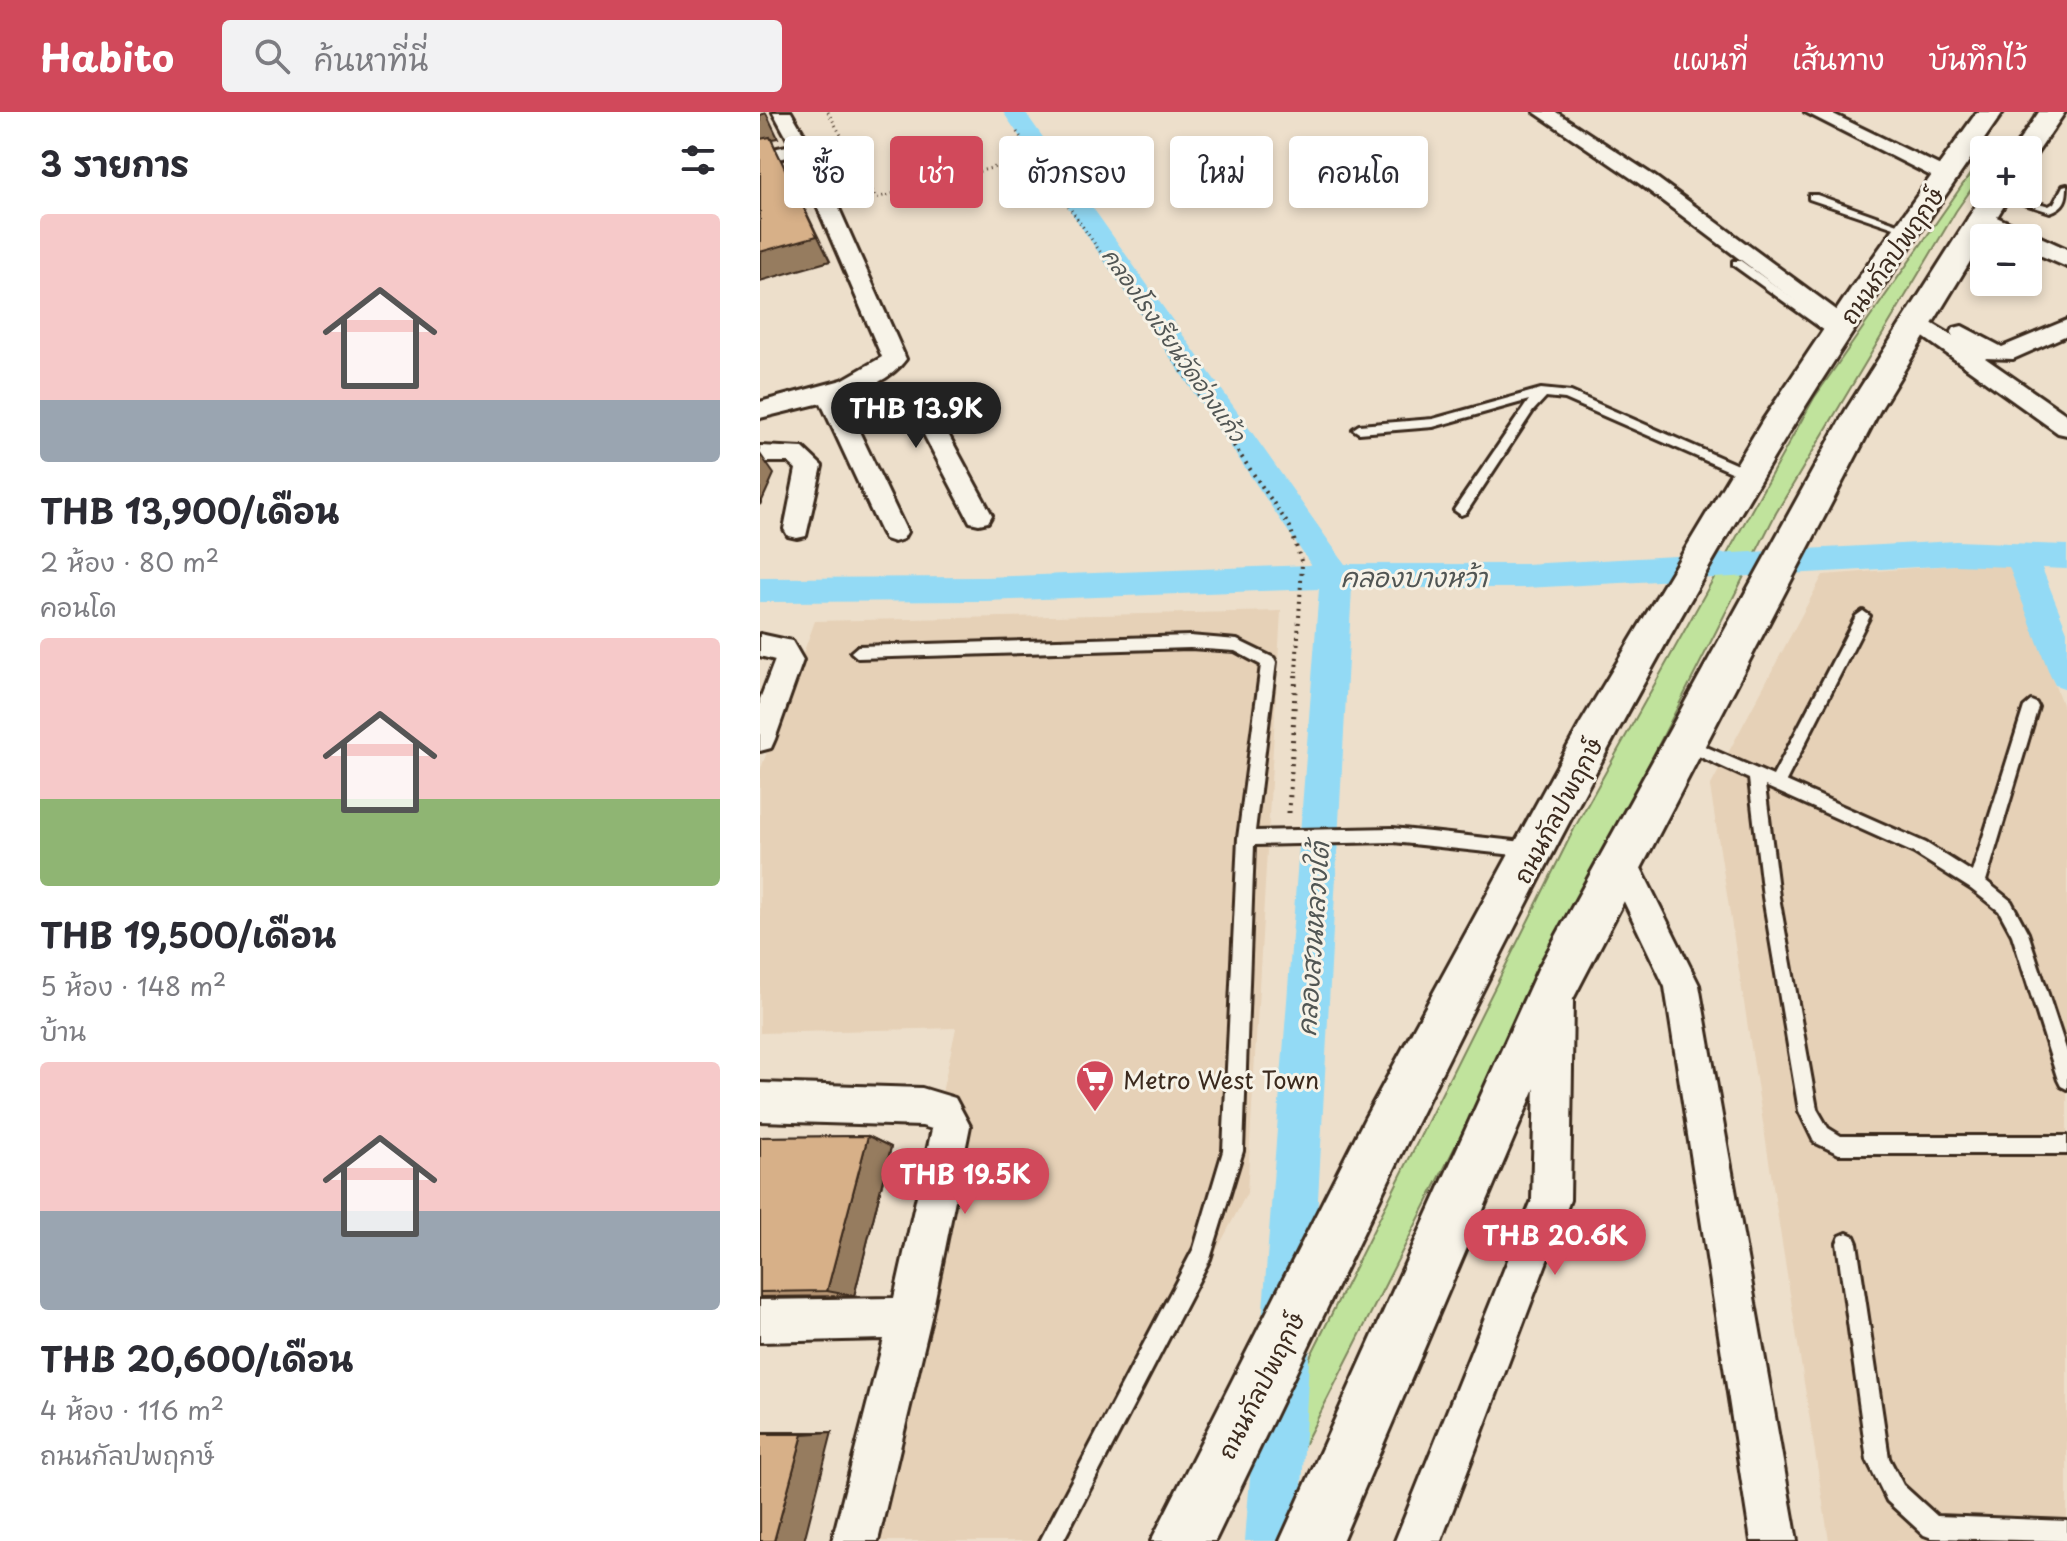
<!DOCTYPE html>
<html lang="th">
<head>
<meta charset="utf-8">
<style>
	body { margin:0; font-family:"Playpen Sans","Playpen Sans Thai",sans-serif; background:#f2f2f3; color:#2b2b33; height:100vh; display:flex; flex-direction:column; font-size:30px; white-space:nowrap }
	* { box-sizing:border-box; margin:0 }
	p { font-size:26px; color:#7c7c81 }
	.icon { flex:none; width:44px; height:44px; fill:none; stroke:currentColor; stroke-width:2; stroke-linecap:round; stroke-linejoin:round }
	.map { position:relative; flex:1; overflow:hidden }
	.drawer { display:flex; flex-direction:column; background:#fff; width:760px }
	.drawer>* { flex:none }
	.banner { position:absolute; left:24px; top:24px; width:760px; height:72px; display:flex; gap:16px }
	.controls { position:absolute; left:1210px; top:24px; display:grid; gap:16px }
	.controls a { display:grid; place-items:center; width:72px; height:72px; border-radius:8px; background:#fff; box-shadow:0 4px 12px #0003; font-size:40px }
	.price { position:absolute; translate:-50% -68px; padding:0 18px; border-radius:28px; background:#d1495b; color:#fff; font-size:26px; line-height:52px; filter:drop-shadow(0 2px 4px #0008) }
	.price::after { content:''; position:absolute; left:50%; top:48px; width:24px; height:18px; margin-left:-12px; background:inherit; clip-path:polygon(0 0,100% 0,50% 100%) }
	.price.current { background:#222; color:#fff }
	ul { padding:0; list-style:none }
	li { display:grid; align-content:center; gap:16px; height:424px; padding:0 40px }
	li span { display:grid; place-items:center; height:248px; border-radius:8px; color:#555 }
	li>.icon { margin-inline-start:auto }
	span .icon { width:144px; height:144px; fill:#fffc; stroke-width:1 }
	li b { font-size:34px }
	h2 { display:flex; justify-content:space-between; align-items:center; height:96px; padding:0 40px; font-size:34px }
	.chip { padding:0 28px; border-radius:8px; background:#fff; box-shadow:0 4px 12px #0003; font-size:28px; line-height:72px }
	.chip.current { background:#d1495b; color:#fff }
	header { display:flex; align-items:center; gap:48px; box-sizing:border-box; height:112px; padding:0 40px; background:#d1495b; color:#fff }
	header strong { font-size:38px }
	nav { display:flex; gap:44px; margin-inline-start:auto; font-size:28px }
	.search { width:560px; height:72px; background:#f2f2f3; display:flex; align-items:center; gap:20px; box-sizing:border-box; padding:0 28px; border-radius:8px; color:#7c7c81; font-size:30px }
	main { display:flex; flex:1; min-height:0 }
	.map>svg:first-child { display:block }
	.built { fill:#e6d1b7 }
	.green { fill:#c0e39c; stroke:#7e865d; stroke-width:2 }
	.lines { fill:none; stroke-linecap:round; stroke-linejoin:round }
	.canal { fill:#93daf5; fill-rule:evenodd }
	.service-casing { stroke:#3b2a1e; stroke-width:6 }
	.minor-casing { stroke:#3b2a1e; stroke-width:6 }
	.tertiary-casing { stroke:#3b2a1e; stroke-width:6 }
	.primary-casing { stroke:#3b2a1e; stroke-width:6 }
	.path-far2 { stroke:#3b2a1e; stroke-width:3; stroke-dasharray:1 4; stroke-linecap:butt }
	.path-far1 { stroke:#3b2a1e; stroke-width:4; stroke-dasharray:2 5; stroke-linecap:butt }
	.path { stroke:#3b2a1e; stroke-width:5; stroke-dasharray:2 6; stroke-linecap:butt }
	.service { fill:#f7f3e8; fill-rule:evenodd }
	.minor { fill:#f7f3e8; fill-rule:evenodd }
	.tertiary { fill:#f7f3e8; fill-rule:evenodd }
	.primary { fill:#f7f3e8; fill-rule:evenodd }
	.wall { fill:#b99775; stroke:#3b2a1e; stroke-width:2 }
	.shaded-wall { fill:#967b5f; stroke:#3b2a1e; stroke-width:2 }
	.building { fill:#d7b088; stroke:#3b2a1e; stroke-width:2 }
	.labels { text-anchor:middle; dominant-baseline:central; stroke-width:6; stroke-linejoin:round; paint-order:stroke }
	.far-water-label { font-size:22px; font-style:italic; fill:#515654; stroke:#f7f3e8 }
	.street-label { font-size:24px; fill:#3b2a1e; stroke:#f7f3e8 }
	.poi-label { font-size:24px; fill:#3b2a1e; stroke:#f7f3e8; text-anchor:start }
	.water-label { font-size:26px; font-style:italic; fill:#515654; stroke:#f7f3e8 }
</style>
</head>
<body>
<header>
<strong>Habito</strong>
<div class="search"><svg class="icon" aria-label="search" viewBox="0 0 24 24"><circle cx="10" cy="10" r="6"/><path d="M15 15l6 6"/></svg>ค้นหาที่นี่</div>
<nav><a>แผนที่</a><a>เส้นทาง</a><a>บันทึกไว้</a></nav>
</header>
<main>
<section class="drawer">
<h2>3 รายการ<svg class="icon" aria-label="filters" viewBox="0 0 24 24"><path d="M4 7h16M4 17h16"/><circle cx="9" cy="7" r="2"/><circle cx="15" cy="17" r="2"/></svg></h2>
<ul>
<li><span style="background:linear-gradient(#f6c9c9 75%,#9aa5b1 0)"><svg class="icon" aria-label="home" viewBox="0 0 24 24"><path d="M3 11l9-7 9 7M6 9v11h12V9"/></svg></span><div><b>THB 13,900/เดือน</b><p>2 ห้อง · 80 m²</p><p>คอนโด</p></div></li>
<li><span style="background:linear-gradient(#f6c9c9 65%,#8fb573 0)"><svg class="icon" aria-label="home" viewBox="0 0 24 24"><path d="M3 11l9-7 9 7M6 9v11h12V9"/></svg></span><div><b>THB 19,500/เดือน</b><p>5 ห้อง · 148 m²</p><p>บ้าน</p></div></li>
<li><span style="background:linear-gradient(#f6c9c9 60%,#9aa5b1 0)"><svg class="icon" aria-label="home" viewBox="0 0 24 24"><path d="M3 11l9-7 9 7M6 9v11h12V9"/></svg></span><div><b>THB 20,600/เดือน</b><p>4 ห้อง · 116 m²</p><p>ถนนกัลปพฤกษ์</p></div></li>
</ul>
</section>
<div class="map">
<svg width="1307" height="1429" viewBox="0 0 1307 1429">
	<rect width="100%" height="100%" fill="#eddfcb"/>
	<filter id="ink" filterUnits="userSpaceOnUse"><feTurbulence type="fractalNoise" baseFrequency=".0125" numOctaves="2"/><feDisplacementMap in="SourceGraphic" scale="16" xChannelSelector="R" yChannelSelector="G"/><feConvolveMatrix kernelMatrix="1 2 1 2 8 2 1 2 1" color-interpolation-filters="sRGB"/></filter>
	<g filter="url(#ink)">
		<g class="built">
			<path d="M1247,449L1307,605V1429H1069L950,675L1063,463Z"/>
			<path d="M521,499L487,1081L303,1429H85L196,916L0,921V659L55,509Z"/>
		</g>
		<path class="green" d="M1224,42V59L1196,99L1016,401L541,1339L539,1267L814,717L1054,286Z"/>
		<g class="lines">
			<path class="canal" d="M243,0H265L585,452H765L1196,429L1307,433V457L1282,456L1307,519V577L1295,573L1290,563L1249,455L1196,453L765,476H592L539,1429H485L559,477L225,489L0,490V466L225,465L551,453Z"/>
			<defs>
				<g id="service">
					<path d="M1307,73C1307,87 1305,95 1290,100L1233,82H1249L1289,94L1294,91L1303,74Z"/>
					<path d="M1049,83H1057L1152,117L1143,119L1049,87Z"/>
					<path d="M973,149H981L1080,220V224H1072L973,153Z"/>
					<path d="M781,277L811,280L991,359L993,362L987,366L983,365L805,287L786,285L773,299L706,401L701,403L694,398L696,395L769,288L673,315L599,321L593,317L599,313L673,307Z"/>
					<path d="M1103,499L1110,504L1026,669L1166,731L1212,760L1264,595L1271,589L1276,591L1278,595L1226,769L1251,789L1268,821L1307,940V977L1301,974L1298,968L1252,823L1239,799L1211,777L1154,741L1005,674L1019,785L1057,997L1068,1016L1081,1024H1307V1042H1079L1054,1030L1039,999L1003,785L989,667L921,636L918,632L921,628L926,626L1013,664L1096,504Z"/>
					<path d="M430,524L477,528L514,546L516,550L495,719L633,716L773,731L779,733L781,738L779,743L773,745L633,730L494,733L483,1039L450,1147L303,1429H280L434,1136L463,1039L478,726L501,553L475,539L430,536L98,546L91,540L98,534Z"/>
					<path d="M1087,1121L1094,1124L1097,1131L1129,1346L1143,1373L1177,1404L1307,1409V1429L1172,1426L1164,1423L1127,1389L1107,1348L1077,1131L1080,1124Z"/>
				</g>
				<g id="minor">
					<path d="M13,0H31L52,36L146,247C131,268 105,277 82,285L87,296L140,280L168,285L232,403L228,410L219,412L210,410L150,296L130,297L95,311L147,420L143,427L134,430L125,427L121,420L61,291L0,306V290L82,268L122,245L35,43L0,52V40L31,33Z"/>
					<path d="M774,0H796L894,64L1090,208L1093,213L1090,218H1074L880,72Z"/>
					<path d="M1045,0H1069L1193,60L1196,64L1193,68H1179Z"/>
					<path d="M1156,202L1193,224L1191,221L1194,216L1202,214L1242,235L1307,208V223L1253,247L1225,246L1307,303V323L1298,321L1148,214L1145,209L1148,204Z"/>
					<path d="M0,334L43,336L62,354L46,424L37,426L28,424L24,417L36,357L28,350H0Z"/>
					<path d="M0,522L32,529L43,548L15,627L11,636L0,639V587L15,548L0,544Z"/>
					<path d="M862,738L874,742L939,873L1037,1429H991L905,875L846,752L850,742Z"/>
					<path d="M795,872L807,877L813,889L810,1088L681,1429H635L772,1088L777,889L783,877Z"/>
					<path d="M0,971L162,976L195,986L210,1014L171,1206L118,1429H72L124,1227L0,1230V1188L134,1186L172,1017L162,1014L0,1009Z"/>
				</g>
				<path id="tertiary" d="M1221,98L1307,137V155L1268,138V126C1248,126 1221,124 1208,106L1212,101Z"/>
				<g id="primary">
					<path d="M1217,0H1243C1171,104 1099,207 1033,314C814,671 636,1053 455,1429H391L605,1006L820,612L1003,308L1094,172Z"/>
					<path d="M1279,0H1305L1275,44L1268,45V38H1253Z"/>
					<path d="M1224,81L1251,82L1120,298L813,887L582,1429H520L778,857L1086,298Z"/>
				</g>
			</defs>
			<use href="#service" class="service-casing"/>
			<use href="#minor" class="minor-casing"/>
			<use href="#tertiary" class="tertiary-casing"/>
			<use href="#primary" class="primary-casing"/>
			<g class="path-far2">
				<path d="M68,0L116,86L274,45"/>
				<path d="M257,20L416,249"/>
			</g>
			<path class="path-far1" d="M414,247L530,415L542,452L536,560"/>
			<path class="path" d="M529,701L536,558"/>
			<use href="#service" class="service"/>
			<use href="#minor" class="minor"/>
			<use href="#tertiary" class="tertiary"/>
			<use href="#primary" class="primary"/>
		</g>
		<g class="wall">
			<path d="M108,1024L131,1035L94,1184L0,1185V1025Z"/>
			<path d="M0,1320H72L0,1429Z"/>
		</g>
		<g class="shaded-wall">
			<path d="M6,1L18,26L12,27L14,34L70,149L0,169V3Z"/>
			<path d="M0,342L14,362L0,393Z"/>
			<path d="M108,1024L131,1035L94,1184L67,1179Z"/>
			<path d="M72,1320L44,1429H14L43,1322Z"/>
		</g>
		<g class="building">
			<path d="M10,25L57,124L0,140V27Z"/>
			<path d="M108,1024L67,1179L0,1180V1025Z"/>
			<path d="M0,1322H43L14,1429H0Z"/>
		</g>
	</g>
	<defs>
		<symbol id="supermarket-pin" viewBox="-11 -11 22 30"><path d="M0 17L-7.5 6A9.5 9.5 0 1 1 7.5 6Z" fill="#d1495b" stroke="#f7f3e8"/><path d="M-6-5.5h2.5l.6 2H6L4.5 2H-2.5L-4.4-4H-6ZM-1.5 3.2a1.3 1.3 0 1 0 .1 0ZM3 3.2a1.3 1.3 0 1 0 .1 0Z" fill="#fff"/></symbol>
	</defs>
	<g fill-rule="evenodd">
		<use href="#supermarket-pin" x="313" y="945" width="44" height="60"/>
	</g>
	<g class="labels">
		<g class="far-water-label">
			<text transform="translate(415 232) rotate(55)">คลองโรงเรียนวัดอ่างแก้ว</text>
		</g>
		<g class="street-label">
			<text transform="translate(1131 143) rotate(-55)">ถนนกัลปพฤกษ์</text>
			<text transform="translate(797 698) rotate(-62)">ถนนกัลปพฤกษ์</text>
			<text transform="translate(500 1273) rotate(-63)">ถนนกัลปพฤกษ์</text>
		</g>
		<g class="poi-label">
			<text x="363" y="967">Metro West Town</text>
		</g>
		<g class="water-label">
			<text x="654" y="464">คลองบางหว้า</text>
			<text transform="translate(552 827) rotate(-86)">คลองสวนหลวงใต้</text>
		</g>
	</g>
</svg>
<div class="controls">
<a>+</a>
<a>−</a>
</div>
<b class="price current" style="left:156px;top:338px">THB 13.9K</b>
<b class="price" style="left:205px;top:1104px">THB 19.5K</b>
<b class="price" style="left:795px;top:1165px">THB 20.6K</b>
<div class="banner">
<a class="chip">ซื้อ</a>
<a class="chip current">เช่า</a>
<a class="chip">ตัวกรอง</a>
<a class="chip">ใหม่</a>
<a class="chip">คอนโด</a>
</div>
</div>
</main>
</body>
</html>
